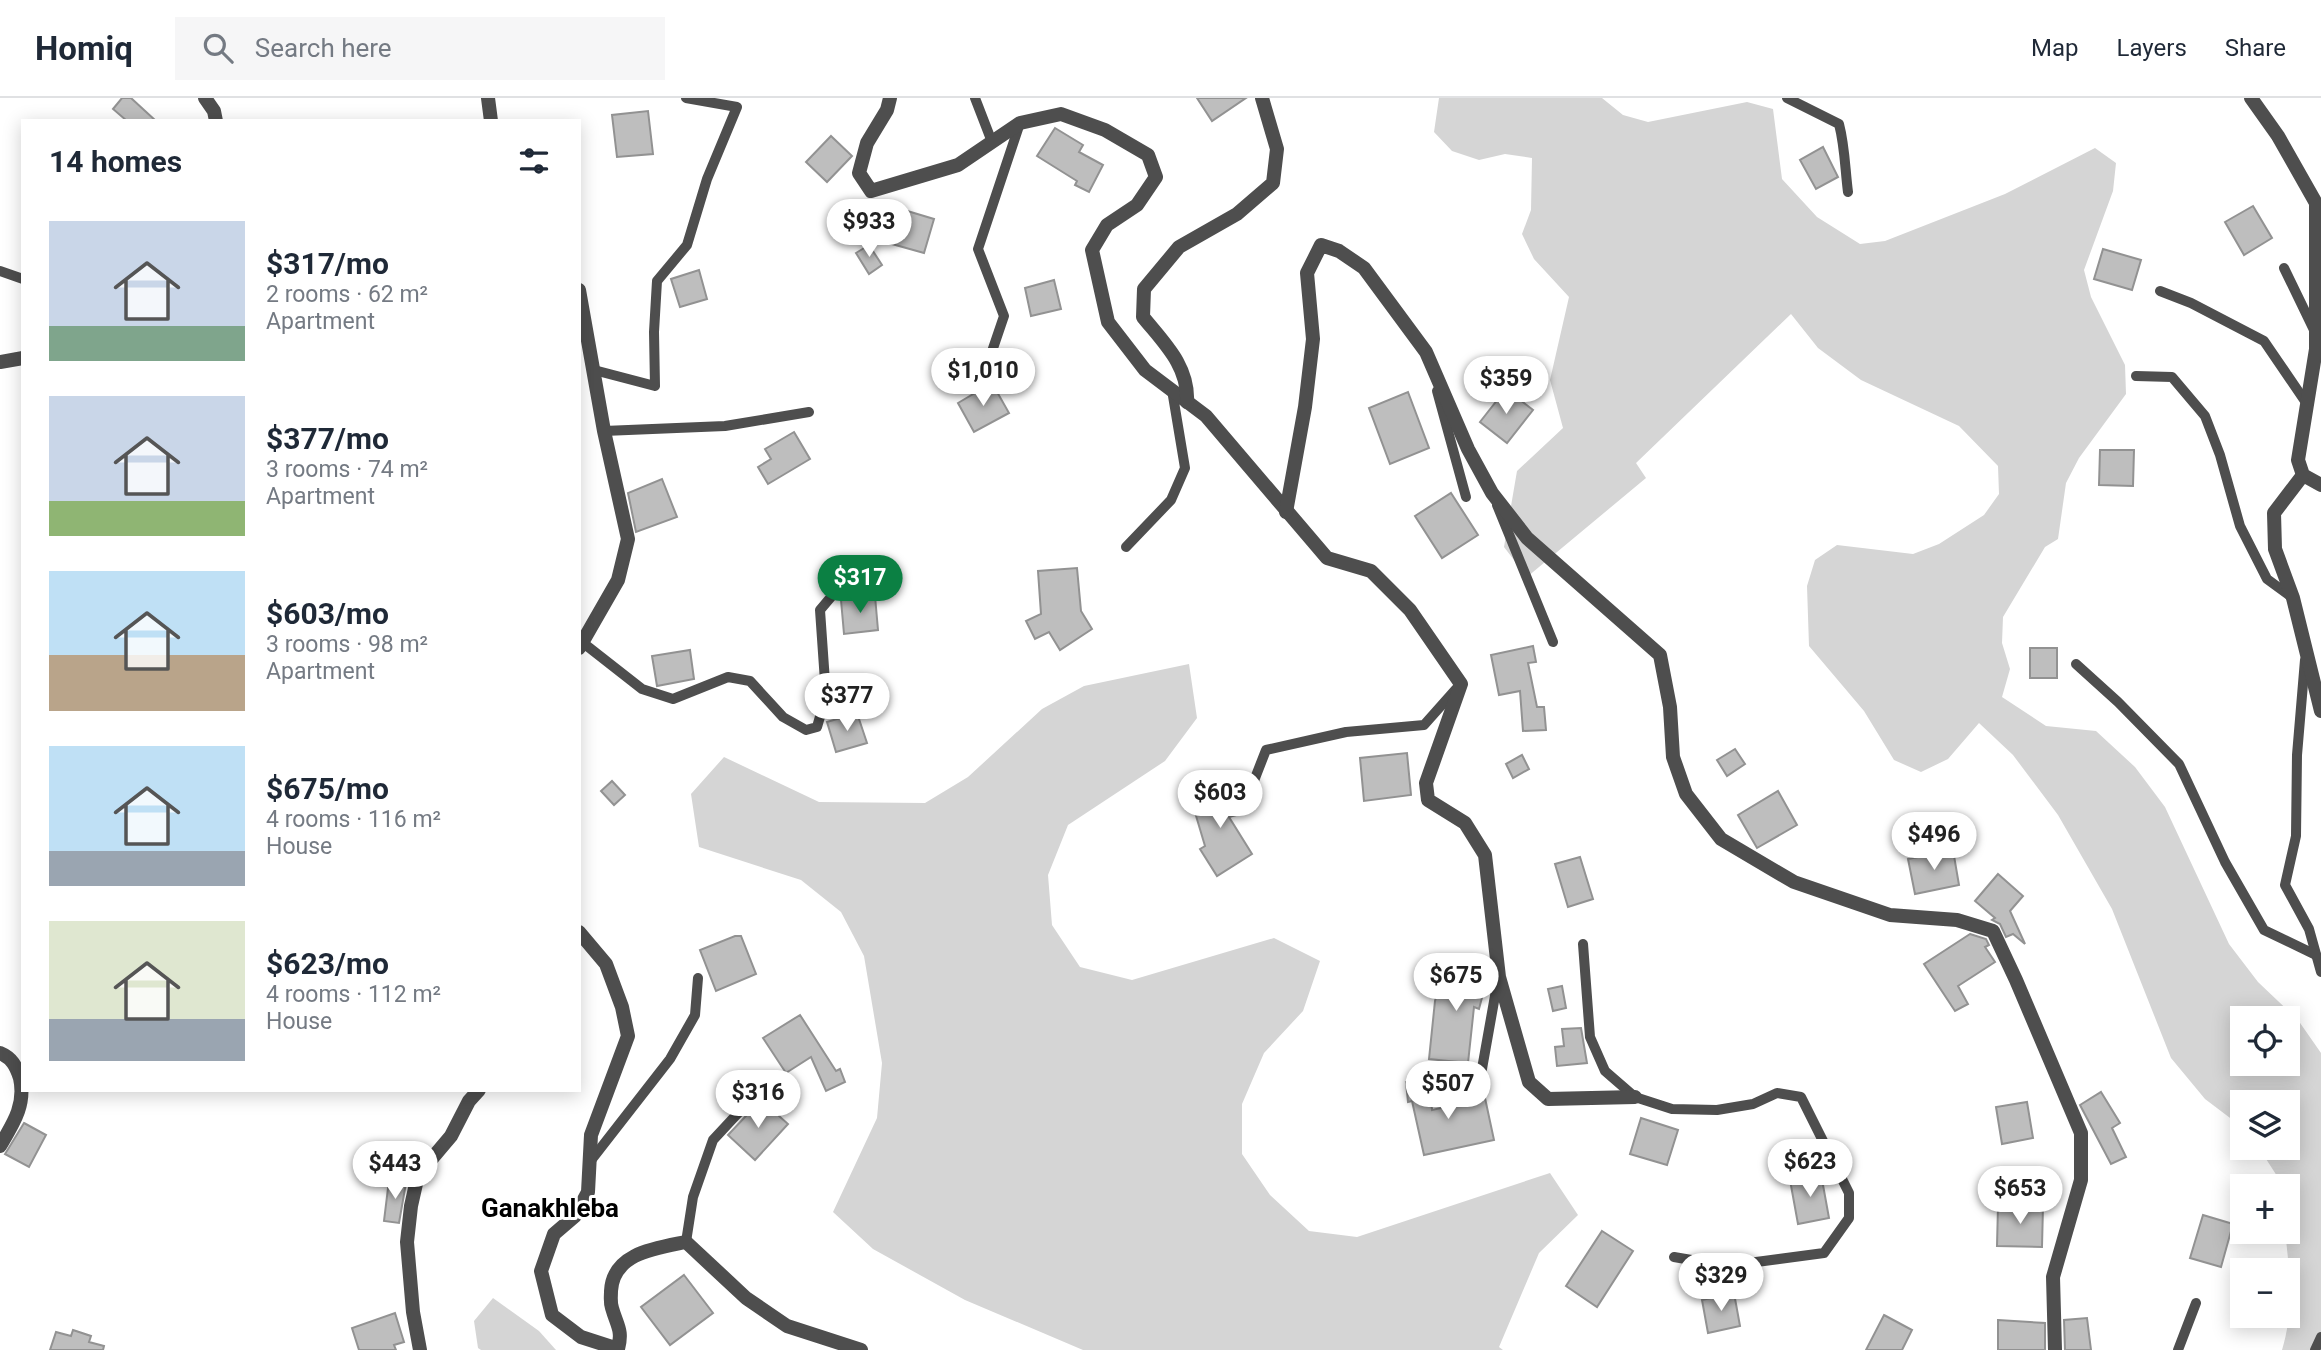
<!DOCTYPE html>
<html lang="en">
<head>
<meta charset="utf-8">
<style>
	body { margin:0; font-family:Roboto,sans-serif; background:#f6f6f7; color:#1f2937; height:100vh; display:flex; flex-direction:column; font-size:26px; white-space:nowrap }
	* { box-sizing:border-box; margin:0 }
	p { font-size:23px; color:#747a83 }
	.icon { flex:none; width:38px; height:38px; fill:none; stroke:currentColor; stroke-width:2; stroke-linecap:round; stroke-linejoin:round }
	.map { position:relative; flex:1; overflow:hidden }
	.drawer { position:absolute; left:21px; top:21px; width:560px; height:973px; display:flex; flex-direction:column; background:#fff; border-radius:0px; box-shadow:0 4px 18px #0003 }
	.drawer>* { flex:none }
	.controls { position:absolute; left:2230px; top:908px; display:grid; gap:14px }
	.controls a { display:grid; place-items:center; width:70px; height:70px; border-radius:0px; background:#fff; box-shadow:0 4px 18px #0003; font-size:35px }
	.price { position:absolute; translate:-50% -60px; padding:0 16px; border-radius:24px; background:#fff; color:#222; font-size:23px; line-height:46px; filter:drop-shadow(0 2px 4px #0008) }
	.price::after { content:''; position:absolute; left:50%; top:42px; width:21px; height:16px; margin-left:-10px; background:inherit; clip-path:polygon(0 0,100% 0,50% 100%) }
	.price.active { background:#0b8043; color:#fff }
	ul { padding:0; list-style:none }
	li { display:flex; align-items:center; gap:21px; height:175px; padding:0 28px }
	li span { display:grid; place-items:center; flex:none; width:196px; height:140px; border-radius:0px; color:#555 }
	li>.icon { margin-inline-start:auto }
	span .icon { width:84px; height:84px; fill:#fffc; stroke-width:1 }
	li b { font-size:30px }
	h2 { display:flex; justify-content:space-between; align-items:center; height:84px; padding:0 28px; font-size:30px }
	header { display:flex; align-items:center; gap:42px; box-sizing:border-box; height:98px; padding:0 35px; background:#fff; border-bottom:2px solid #e0e1e3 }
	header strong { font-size:33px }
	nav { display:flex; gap:38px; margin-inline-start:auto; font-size:24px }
	.search { width:490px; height:63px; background:#f6f6f7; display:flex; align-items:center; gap:18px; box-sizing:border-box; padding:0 24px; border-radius:0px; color:#747a83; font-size:26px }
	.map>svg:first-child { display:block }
	.green { fill:#d5d5d5; fill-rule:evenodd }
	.building { fill:#bebebe; stroke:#929292; stroke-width:2 }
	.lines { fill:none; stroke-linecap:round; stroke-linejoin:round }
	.lane { stroke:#4e4e4e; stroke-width:10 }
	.street { stroke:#4e4e4e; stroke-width:14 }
	.labels { text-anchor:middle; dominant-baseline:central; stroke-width:6; stroke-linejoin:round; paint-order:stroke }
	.quarter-label { font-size:26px; font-weight:bold; fill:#000; stroke:#fff }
</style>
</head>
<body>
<header>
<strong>Homiq</strong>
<div class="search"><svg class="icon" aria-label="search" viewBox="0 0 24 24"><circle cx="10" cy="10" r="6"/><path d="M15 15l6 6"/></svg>Search here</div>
<nav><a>Map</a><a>Layers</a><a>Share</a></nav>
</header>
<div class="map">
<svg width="2321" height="1252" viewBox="0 0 2321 1252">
	<rect width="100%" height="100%" fill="#fff"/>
	<g class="green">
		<path d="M1439,0H1602L1623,17L1648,24L1747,4L1773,11L1782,81L1817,119L1860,146L1885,143L2005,96L2095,50L2116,65L2113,93L2084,172L2091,199L2125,267L2126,296L2079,360L2066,385L2058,441L2045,449L2003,519L2002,545L2010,571L2002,599L2046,628L2096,633L2135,669L2165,709L2229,846L2258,884L2298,922L2321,955V1252H2282C2294,1213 2290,1174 2285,1134H2287V1088H2279L2277,1078L2259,1050H2287V1004H2242V1029L2205,1001L2171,960L2112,811L2058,717L2013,657L1979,625L1948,661L1921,674L1894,662L1864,613L1809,548L1807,488L1815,462L1837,447L1913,456L1939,446L1984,417L1999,396L1998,368L1959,328L1861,282L1818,250L1791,216L1636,365L1646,380L1527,479L1504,449L1517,373L1563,330L1550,282L1569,199L1534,161L1522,136L1531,112L1532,60L1505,56L1479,62L1452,53L1434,34ZM2242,920H2287V966H2242Z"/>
		<path d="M1189,566L1197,620L1165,663L1068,727L1048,777L1052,827L1080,869L1132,882L1274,840L1320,863L1303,913L1264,955L1242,1006V1056L1270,1097L1309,1133L1357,1139L1550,1075L1578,1117L1539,1155L1499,1249L1503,1252H1083L965,1202L873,1151L833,1114L877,1020L882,965L864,858L841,814L801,782L699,749L691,696L724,659L819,704L925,705L968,679L1042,611L1084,588Z"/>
		<path d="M493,1200L539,1233L556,1252H481L478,1250L474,1223Z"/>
	</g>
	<g class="building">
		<path d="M122,0H131L156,23H127L113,11Z"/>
		<path d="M1197,0H1246L1212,23Z"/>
		<path d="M648,13L653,56L617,59L612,17Z"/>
		<path d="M1055,30L1083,47L1079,54L1103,67L1089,94L1075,87L1077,83L1037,58Z"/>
		<path d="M831,38L852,58L827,84L806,64Z"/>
		<path d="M1823,49L1838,79L1816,91L1800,62Z"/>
		<path d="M884,106L934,121L924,155L874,141Z"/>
		<path d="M2253,108L2272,140L2244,157L2225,124Z"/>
		<path d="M869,147L882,167L869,176L856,155Z"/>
		<path d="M2103,151L2141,162L2132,192L2094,181Z"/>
		<path d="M699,172L707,201L680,209L671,181Z"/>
		<path d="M1054,182L1061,211L1031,218L1025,190Z"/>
		<path d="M992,285L1009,315L974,334L958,305Z"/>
		<path d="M1506,291L1533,312L1507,345L1480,324Z"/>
		<path d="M1408,294L1429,350L1390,366L1369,310Z"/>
		<path d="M794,334L810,361L768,386L758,369L771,361L765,351Z"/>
		<path d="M2100,352H2134L2133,388L2099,387Z"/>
		<path d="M662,381L677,419L636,434L628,395Z"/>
		<path d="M1451,395L1478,437L1442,460L1415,418Z"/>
		<path d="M1077,470L1081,513L1092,531L1060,552L1049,534L1035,541L1026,523L1041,516L1038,473Z"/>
		<path d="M875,498L878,532L844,536L841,502Z"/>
		<path d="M1533,548L1536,564L1528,565L1537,609H1544L1546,632L1523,633L1520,593L1499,597L1491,557Z"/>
		<rect x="2030" y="550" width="27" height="30"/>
		<path d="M690,552L694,581L657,588L652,558Z"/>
		<path d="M857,615L867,645L836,654L827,624Z"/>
		<path d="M1735,651L1745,666L1727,678L1717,662Z"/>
		<path d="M1407,655L1411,697L1364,703L1360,660Z"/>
		<path d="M1522,657L1529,671L1513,680L1506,666Z"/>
		<path d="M612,683L625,697L614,707L601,693Z"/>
		<path d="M1232,689L1240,716L1229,719L1252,756L1217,778L1200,751L1205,748L1191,701Z"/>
		<path d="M1778,693L1797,727L1757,750L1738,717Z"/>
		<path d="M1953,752L1959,787L1915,796L1908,761Z"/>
		<path d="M1580,759L1593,801L1568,809L1555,766Z"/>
		<path d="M1998,776L2023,798L2010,813L2025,846L2013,836L2006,839L2000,826L1992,822L1995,820L1975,803Z"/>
		<path d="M1970,836L1986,841L1989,847L1985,849L1995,864L1958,888L1968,906L1955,913L1924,866Z"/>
		<path d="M735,838H741L756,876L716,893L700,852Z"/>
		<path d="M1446,865L1488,877L1479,911L1474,909L1468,965L1429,961L1435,903Z"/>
		<path d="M1562,888L1566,910L1553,913L1548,891Z"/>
		<path d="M800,917L836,973L840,971L845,984L826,993L811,959L786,975L763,940Z"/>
		<path d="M1581,930L1587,965L1557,968L1555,949L1564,948L1562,931Z"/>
		<path d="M1429,981L1432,1012L1485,1000L1494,1042L1424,1057L1412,1003L1408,1004L1406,984Z"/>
		<path d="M2101,994L2120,1025L2112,1030L2126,1059L2111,1066L2080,1007Z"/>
		<path d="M761,1002L788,1026L755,1062L728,1037Z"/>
		<path d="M2027,1004L2033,1040L2002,1046L1996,1009Z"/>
		<path d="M1641,1020L1678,1032L1667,1067L1630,1056Z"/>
		<path d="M24,1025L46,1037L29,1069L5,1056Z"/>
		<path d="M1821,1076L1829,1120L1798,1126L1790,1082Z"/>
		<path d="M389,1082L406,1085L399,1125L384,1123Z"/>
		<path d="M1998,1108H2043L2042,1149L1997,1148Z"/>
		<path d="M2203,1117L2233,1126L2221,1169L2190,1160Z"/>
		<path d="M1602,1133L1633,1153L1597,1209L1566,1188Z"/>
		<path d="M684,1177L713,1215L670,1247L641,1209Z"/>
		<path d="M1734,1195L1740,1228L1708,1235L1702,1202Z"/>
		<path d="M395,1215L404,1244L394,1247L396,1252H359L352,1230Z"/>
		<path d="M1884,1217L1912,1232L1902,1252H1866Z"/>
		<path d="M2087,1220L2091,1252H2065L2064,1222Z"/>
		<path d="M1998,1222L2045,1225V1252H1998Z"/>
		<path d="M73,1232L91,1238L89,1244L104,1248L103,1252H50L56,1234L71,1238Z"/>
	</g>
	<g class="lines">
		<g class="lane">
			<path d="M975,0L992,44"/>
			<path d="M1787,0L1839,26C1845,49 1845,71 1848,94"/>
			<path d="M2284,170L2315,234"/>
			<path d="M0,173L23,181"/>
			<path d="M2160,193L2191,205L2264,243L2307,306"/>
			<path d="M987,268L1004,218L978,151L1020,25"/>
			<path d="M594,272L655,288L654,234L657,183L687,147L707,81L737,9L686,0"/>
			<path d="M2136,278L2172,279L2205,318L2220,357L2240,428L2267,481L2293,500"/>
			<path d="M1437,293L1466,399"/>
			<path d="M604,333L725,328L809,314"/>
			<path d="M1497,407L1553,544"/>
			<path d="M1126,449L1171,402L1185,370L1172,292"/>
			<path d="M582,544L642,591L673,601L728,579L750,583L783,619L806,632L817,629L826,598L820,512L842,486"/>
			<path d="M2305,562L2297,657L2296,738L2285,787L2309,831L2321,874"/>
			<path d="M2076,566L2118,604L2179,666L2225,764L2264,832L2316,857"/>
			<path d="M1250,693L1266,652L1346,634L1424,627L1456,591"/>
			<path d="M1583,846L1590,939L1605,973L1635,999L1672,1011L1717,1012L1753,1006L1777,995L1801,999L1849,1095V1120L1824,1155L1726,1168L1674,1159"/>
			<path d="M1480,982L1498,881"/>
			<path d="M589,1065L670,961L695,917L698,880"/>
			<path d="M686,1144L693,1099L713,1042L767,984"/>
			<path d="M2178,1252L2196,1205"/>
			<path d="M2315,1252L2321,1239"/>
		</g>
		<g class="street">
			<path d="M205,0L214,13L216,23"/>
			<path d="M488,0L491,23"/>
			<path d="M890,0L887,12L867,45L859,75L871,93L958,67L1020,25L1061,16L1105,32L1148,57L1156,79L1137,107L1107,127L1092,152L1108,224L1145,272L1206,318L1327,460L1371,473L1410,512L1461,586L1426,685L1428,702L1465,725L1485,757L1499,879L1529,984L1548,1001L1635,999"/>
			<path d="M2251,0L2278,38L2316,105V251L2298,362L2303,377L2321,387"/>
			<path d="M579,192L604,333L628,441L618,482L579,550"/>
			<path d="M0,264L23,260"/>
			<path d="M1187,304C1189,268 1164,245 1143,219L1144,191L1179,149L1237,116L1273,85L1277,51L1262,0"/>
			<path d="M2303,377L2274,415L2275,451L2293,500L2321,613"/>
			<path d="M1286,414L1305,309L1313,241L1307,175L1321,147L1339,153L1364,170L1426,254L1468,351L1492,395L1527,440L1660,557L1670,609L1673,659L1686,696L1721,741L1794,784L1890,817L1957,822L1993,833L2016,882L2081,1035V1082L2053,1179L2055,1252"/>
			<path d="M579,834L606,866L622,909L628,938L591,1037L588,1094L575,1118L554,1136L541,1173L552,1217L581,1239L618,1251C623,1232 617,1228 612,1210C610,1204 611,1199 611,1193C613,1155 656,1150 686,1144L746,1200L787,1228L861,1252"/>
			<path d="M0,955C12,960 16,968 20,980C26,1007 13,1026 0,1048"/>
			<path d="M420,1252L413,1214L407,1144L411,1108L418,1077L451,1038L469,1003L479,992"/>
		</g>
	</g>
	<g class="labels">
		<g class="quarter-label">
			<text x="550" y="1110">Ganakhleba</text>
		</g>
	</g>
</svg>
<div class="controls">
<a><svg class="icon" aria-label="locate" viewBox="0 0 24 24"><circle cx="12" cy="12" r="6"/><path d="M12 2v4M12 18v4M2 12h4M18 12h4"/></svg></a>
<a><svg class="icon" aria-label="layers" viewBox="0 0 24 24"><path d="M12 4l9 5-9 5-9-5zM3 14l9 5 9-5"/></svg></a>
<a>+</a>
<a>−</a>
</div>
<b class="price" style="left:869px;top:161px">$933</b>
<b class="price" style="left:983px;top:310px">$1,010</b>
<b class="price" style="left:1506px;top:318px">$359</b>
<b class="price active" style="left:860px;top:517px">$317</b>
<b class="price" style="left:847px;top:635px">$377</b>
<b class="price" style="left:1220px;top:732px">$603</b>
<b class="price" style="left:1934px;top:774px">$496</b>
<b class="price" style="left:1456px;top:915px">$675</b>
<b class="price" style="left:1448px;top:1023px">$507</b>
<b class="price" style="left:758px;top:1032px">$316</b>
<b class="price" style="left:1810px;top:1101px">$623</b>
<b class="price" style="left:395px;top:1103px">$443</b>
<b class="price" style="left:2020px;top:1128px">$653</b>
<b class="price" style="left:1721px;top:1215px">$329</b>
<section class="drawer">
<h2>14 homes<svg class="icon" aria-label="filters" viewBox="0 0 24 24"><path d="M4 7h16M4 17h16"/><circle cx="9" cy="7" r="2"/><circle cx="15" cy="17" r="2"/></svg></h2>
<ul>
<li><span style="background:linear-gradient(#c9d6e8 75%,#7fa58c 0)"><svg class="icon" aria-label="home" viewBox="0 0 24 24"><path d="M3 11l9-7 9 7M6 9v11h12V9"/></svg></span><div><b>$317/mo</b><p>2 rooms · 62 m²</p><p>Apartment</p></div></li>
<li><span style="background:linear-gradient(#c9d6e8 75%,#8fb573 0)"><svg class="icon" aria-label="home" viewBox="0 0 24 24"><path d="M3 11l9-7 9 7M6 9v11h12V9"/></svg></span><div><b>$377/mo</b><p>3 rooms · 74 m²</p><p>Apartment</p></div></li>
<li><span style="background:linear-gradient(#bfe0f5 60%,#b9a48a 0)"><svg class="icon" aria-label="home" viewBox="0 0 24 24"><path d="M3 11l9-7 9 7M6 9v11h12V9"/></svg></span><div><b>$603/mo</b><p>3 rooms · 98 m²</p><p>Apartment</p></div></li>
<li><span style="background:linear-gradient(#bfe0f5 75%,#9aa5b1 0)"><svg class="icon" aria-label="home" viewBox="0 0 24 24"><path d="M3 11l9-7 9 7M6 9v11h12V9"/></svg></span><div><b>$675/mo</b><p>4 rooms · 116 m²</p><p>House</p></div></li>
<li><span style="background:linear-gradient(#dfe7d0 70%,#9aa5b1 0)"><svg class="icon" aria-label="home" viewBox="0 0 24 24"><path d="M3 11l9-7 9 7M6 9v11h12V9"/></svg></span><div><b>$623/mo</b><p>4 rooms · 112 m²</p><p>House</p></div></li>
</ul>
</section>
</div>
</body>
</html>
